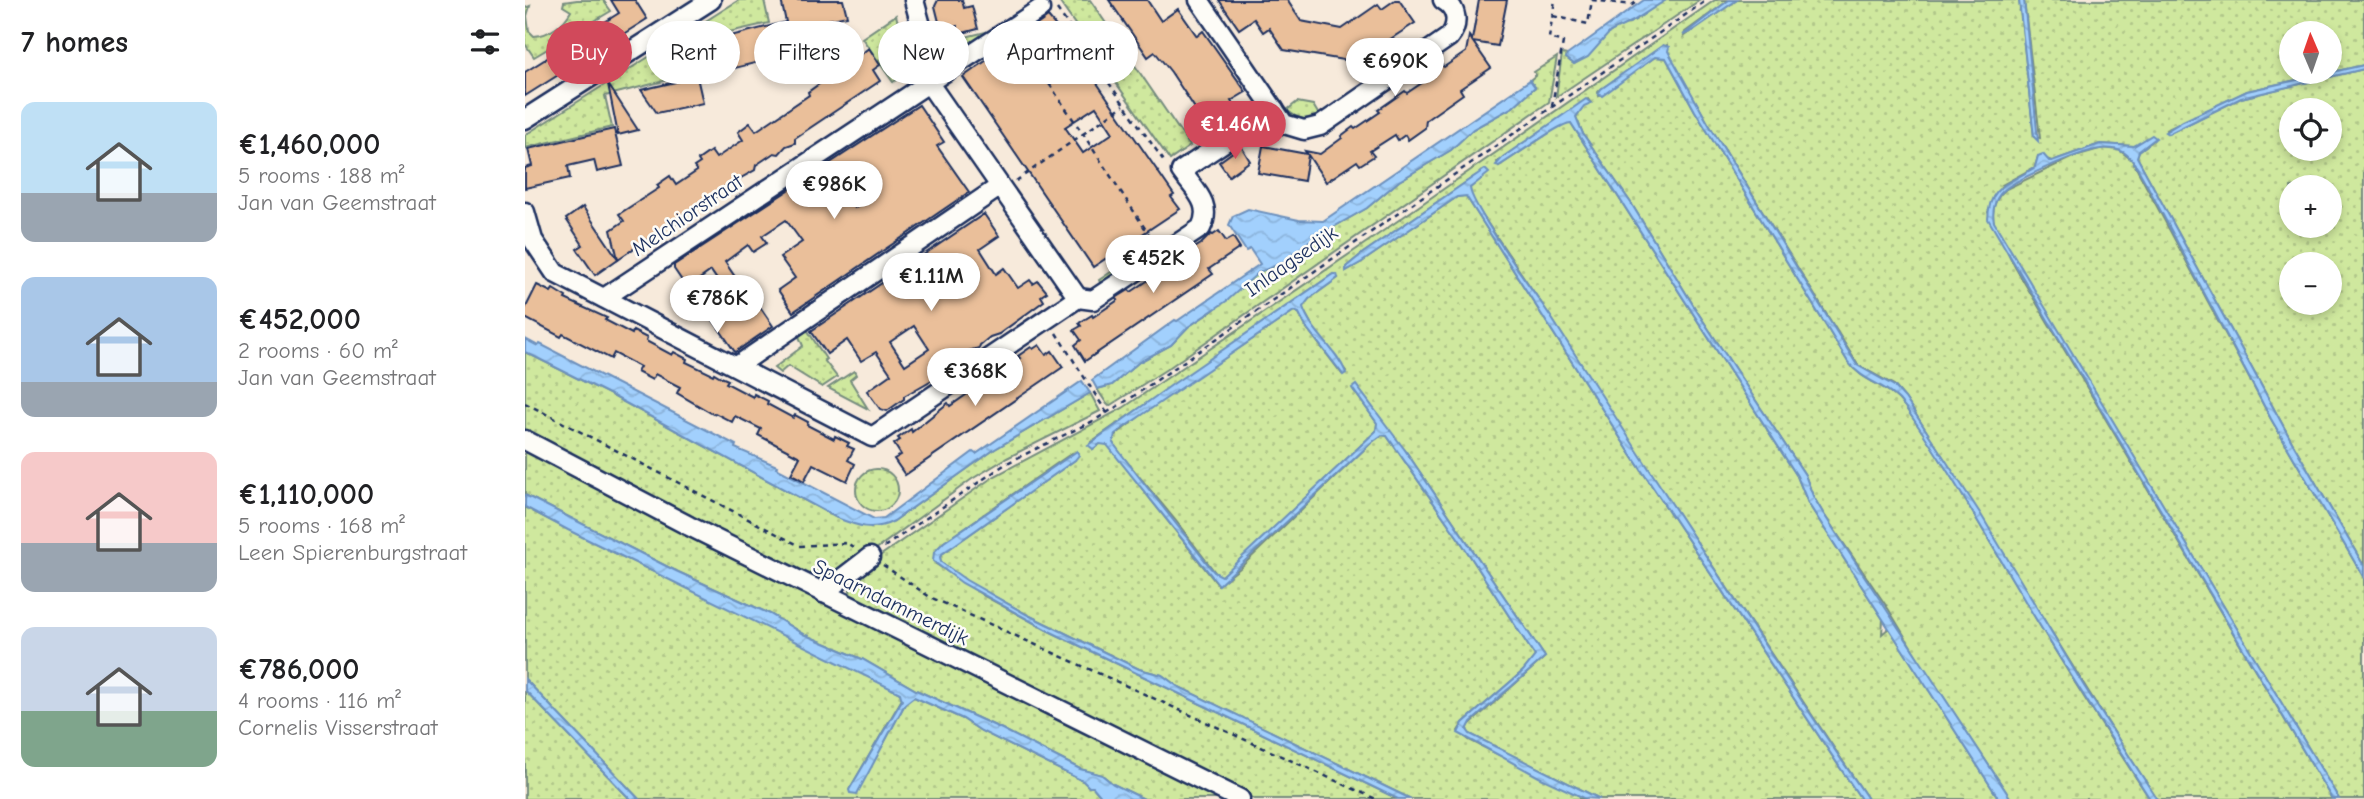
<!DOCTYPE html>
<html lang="en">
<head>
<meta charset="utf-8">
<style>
	body { margin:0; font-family:"Comic Neue",sans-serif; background:#f2f2f2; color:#202124; height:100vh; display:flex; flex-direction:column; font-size:26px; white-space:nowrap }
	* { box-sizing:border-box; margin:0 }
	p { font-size:23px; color:#757577 }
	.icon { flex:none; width:38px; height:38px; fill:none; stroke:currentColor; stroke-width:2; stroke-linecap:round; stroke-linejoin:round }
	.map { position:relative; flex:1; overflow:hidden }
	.panel { display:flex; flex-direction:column; background:#fff; width:525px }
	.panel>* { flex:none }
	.guide { position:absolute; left:21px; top:21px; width:665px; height:63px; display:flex; gap:14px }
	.needle { width:46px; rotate:358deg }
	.controls { position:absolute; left:1754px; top:21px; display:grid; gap:14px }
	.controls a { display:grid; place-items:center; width:63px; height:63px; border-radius:50%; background:#fff; box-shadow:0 4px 10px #0003; font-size:35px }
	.price { position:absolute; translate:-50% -60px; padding:0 16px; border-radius:24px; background:#fff; color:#222; font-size:23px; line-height:46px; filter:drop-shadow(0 2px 4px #0008) }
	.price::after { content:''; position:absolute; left:50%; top:42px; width:21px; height:16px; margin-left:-10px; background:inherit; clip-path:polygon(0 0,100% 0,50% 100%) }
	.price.on { background:#d1495b; color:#fff }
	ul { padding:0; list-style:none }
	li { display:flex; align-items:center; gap:21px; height:175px; padding:0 21px }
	li span { display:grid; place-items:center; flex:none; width:196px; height:140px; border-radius:14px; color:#555 }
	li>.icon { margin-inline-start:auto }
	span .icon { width:84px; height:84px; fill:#fffc; stroke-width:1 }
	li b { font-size:30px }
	h2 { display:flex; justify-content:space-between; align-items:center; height:84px; padding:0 21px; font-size:30px }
	.tag { padding:0 24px; border-radius:32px; background:#fff; box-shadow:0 4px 10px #0003; font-size:24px; line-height:63px }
	.tag.on { background:#d1495b; color:#fff }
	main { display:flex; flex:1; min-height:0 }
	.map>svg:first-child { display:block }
	.green { fill:url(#green-dots); stroke:#758c7e; stroke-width:2; fill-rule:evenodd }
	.water { fill:url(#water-waves); stroke:#6c90bd; stroke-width:2 }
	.building { fill:#eabf9a; stroke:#1b2f5e; stroke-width:2; fill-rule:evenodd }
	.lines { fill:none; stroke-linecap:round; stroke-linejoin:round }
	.minor-casing { stroke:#1b2f5e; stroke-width:23 }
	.path { stroke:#1b2f5e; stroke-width:2.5; stroke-dasharray:5 5; stroke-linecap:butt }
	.minor { stroke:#fdfcf7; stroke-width:18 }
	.labels { text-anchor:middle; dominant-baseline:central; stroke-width:5; stroke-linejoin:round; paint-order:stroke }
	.street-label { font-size:21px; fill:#1b2f5e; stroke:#fdfcf7 }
</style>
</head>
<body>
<main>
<section class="panel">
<h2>7 homes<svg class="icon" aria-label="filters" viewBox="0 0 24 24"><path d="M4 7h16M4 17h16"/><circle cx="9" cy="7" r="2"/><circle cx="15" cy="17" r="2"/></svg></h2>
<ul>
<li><span style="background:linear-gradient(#bfe0f5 65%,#9aa5b1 0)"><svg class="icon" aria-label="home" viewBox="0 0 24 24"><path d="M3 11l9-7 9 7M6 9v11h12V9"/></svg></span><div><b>€1,460,000</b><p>5 rooms · 188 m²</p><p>Jan van Geemstraat</p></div></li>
<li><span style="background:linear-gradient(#a9c7e8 75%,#9aa5b1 0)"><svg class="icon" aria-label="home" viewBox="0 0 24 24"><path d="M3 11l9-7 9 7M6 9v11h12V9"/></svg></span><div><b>€452,000</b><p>2 rooms · 60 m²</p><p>Jan van Geemstraat</p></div></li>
<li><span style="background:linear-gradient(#f6c9c9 65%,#9aa5b1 0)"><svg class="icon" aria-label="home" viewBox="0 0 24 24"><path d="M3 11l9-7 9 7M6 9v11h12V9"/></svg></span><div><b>€1,110,000</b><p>5 rooms · 168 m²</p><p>Leen Spierenburgstraat</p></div></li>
<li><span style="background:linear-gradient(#c9d6e8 60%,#7fa58c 0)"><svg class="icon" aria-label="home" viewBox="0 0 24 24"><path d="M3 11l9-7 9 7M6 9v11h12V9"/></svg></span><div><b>€786,000</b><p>4 rooms · 116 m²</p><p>Cornelis Visserstraat</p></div></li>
</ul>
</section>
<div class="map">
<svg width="1839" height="799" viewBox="0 0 1839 799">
	<defs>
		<pattern id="green-dots" width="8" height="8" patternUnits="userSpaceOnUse" patternTransform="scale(1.75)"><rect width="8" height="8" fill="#cfe89e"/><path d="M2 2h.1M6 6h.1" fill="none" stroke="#b1c78a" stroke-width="1.8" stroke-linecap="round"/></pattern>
		<pattern id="water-waves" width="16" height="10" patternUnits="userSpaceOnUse" patternTransform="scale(1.75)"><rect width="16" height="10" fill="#a2d0fd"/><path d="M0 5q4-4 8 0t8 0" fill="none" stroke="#8bb3db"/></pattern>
	</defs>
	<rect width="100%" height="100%" fill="#f7eadb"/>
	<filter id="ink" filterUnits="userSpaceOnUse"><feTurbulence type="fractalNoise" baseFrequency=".0143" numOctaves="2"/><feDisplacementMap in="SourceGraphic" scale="14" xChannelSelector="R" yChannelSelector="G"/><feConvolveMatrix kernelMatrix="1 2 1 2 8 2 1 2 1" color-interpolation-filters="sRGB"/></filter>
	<g filter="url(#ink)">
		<g class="green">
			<path d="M52,0H78L86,11L9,57L0,44V8L5,6L2,16L4,31L9,36C25,35 39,24 46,11L38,6L39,2Z"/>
			<path d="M214,0H239L244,23L160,42L167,74L80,96L87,127L0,148V135Z"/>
			<path d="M533,0H565L665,146L645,160Z"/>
			<path d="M1141,0H1175L1031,97L1037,54L1042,55L1041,58L1049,64C1066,56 1073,41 1087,31C1095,25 1105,24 1112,19C1122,12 1130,5 1141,0Z"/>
			<path d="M1190,0H1204L1160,32L1159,36L1212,0H1494L1509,137L1515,138L1499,0H1839V65L1722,91L1641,130L1643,134L1716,98L1839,69V566L1767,442L1612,157L1614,151L1629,140L1609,146L1575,144L1527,161L1513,156L1510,167L1477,185L1463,212L1490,267L1807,799H1632C1545,667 1467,530 1380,398L1369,385L1333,365L1183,123L1142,51V45L1076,89L1073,92L1074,96L1130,57L1141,58L1170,111L1323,362C1339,384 1362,383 1380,407C1423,466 1457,530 1495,592C1536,662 1580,731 1625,799H1486L1394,660L1364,610L1298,513L1288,496L1280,475L1173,313L1106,203L1058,134L1051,117L1059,105L1066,103L1063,99L978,157L972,162L974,166L1039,123H1046L1272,476L1283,503L1358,619L1357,634L1364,628L1474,799H1343L1121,466L1025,316L957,215L946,196L945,188L952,182L950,176L838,253L821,267V271L837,262L932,197L941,196L1105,453L1336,799H1075L945,734L942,730L944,725L1020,657L880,450L827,388L852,423L851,431L703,571L697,576H693L651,521L598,457L588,443V437L624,409L769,311L774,313L781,327L817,374L821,371L788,327L777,307L784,299L813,278L808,274L566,442L568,449L575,444H582L693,585L715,568L846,443L857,435L862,436L936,542L1010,656L998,671L938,723L933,731L944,740L1061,799H886L652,686L637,675L614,669L501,614L441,581L416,562L415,557L417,554L550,460L547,453L419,542L413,548L411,564L459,596L522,630L873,799H729L325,597V583L339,567L468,477L598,408L848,238ZM1766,33H1804V72H1766ZM1766,110H1804V149H1766ZM1766,187H1804V226H1766ZM1766,264H1804V303H1766Z"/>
			<path d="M371,15L382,59L389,55L390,67L368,82L337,38Z"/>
			<path d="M465,31L419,61L415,43Z"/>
			<path d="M1032,57L1024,102L645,367L584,406L582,404L572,389L587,385L614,362L646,345L663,327L686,312L734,272L757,263L784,241L842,208L874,181L926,150L948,129L988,107L1010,87L1005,80L1011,75L1009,72Z"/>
			<path d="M772,102L788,105L794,115C780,121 773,120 762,110Z"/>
			<path d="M1578,148L1594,150L1607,160L1746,419L1839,578V799H1814L1469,223C1466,209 1471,197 1481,189L1550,156Z"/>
			<path d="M626,245L628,249L576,284L574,280Z"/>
			<path d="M281,328L301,359L299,360L312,377L297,387L263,366L255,373L249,368L278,346L273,334Z"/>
			<path d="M0,352L84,394L312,518L369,521L470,449L565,393L575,411L482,458L447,479L313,577L293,579L260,568L0,434Z"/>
			<path d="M329,371L331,375L325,380L343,409L303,388Z"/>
			<path d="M0,448L699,799H619L588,784L577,775L555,769L477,729L391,690L337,659L278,634L245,614L151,571L0,495Z"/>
			<circle cx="352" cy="490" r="21"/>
			<path d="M0,507C123,573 252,627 375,693L377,699L324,790L358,745L382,700L389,697L438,719L456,731L558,781L564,787H568L578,799H114L0,679Z"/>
			<path d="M0,690L105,799H0Z"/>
		</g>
		<g class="water">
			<path d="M1119,0H1141L1108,21L1085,32L1063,57L1049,64L1041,58L1042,55Z"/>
			<path d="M1204,0H1212L1167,31L1158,35Z"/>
			<path d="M1494,0H1499L1513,141L1509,137Z"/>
			<path d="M1138,45L1144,47L1143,51L1183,123L1332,365L1369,386L1380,398L1455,513L1559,686L1632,799H1625C1583,733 1540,668 1500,601C1461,536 1424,469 1380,407C1363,383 1340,384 1323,362L1170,111L1141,58L1130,57L1077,96L1073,94L1076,89Z"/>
			<path d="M1839,65V69L1716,98L1643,134L1640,132L1658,121L1722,91Z"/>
			<path d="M1005,80L1010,87L988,107L948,129L926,150L874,181L842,208L784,241L757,263L734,272L703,300L663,327L646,345L614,362L587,385L572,389L567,380L650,320L652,321L735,264L725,249L721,251L704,225L708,216L723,209L774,220L798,221Z"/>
			<path d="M1061,99L1066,103L1059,106L1051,117L1058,134L1106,203L1173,313L1280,475L1288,496L1298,513L1486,799H1474L1283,503L1272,476L1046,123C1036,122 988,158 974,166L971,165L978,157Z"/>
			<path d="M1627,135L1631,138L1614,151L1612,157L1767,442L1839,566V578L1746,419L1622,185C1615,174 1609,157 1596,151C1590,148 1582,148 1575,149C1557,151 1489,179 1477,192C1469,200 1467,212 1469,222L1814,799H1807L1463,219C1464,183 1486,184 1510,167L1513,156L1518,154L1524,161H1527L1575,144L1609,146Z"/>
			<path d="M960,169L964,173L945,188C946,206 1012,296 1026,317C1130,479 1235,640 1343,799H1336L1105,453L941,196L932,197L837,262L821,271V267L838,253Z"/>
			<path d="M808,274H812L813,278L784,299L778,307C786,332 812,349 821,373L818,375L816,372L781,327L774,313L769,311L601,426L590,434L588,443C621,487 655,528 689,572L697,576L851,431L852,423L827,388L831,385L880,450L1020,657L946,722L942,730L945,734L1075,799L1059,798L1014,777L933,733L938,723L998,671L1010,656L936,542L862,436L857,435L846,443L694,585L582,445L575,444L568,449L563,445L648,384Z"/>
			<path d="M0,339L13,346L15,344L211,445L210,448L252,466L251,468L349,519L359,518L448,452L451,454L557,381L565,393L470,449L369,521C348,532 332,526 312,518L84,394L0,352Z"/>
			<path d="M552,451L554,455L550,460L417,554L415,557L416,562L441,580L501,614L614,669L637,675L652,686L886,799H873L522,630L437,583L408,561L409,552L419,542Z"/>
			<path d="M0,495L151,571L245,614L278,634L337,659L391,690L477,729L555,769L577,775L588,784L619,799H578L568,787H564L558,781L456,731L438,719L389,697L380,704L332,794L325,793L324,790L377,700L375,693L43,530L0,507Z"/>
			<path d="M0,679L114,799H105L0,690Z"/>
		</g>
		<g class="building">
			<path d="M86,0H110L122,19L0,96V72L94,13Z"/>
			<path d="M256,0H318L322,16L278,25L282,40L266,51V54L177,76L170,45L261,22Z"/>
			<path d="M413,0H437L439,8L447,6L453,29L434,34L432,26L421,29L415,26L410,6Z"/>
			<path d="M584,0H622L636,21L653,9L672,36L678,31L721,92L706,101L715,114L705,121L703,118L685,131L646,72L630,52L623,57Z"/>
			<path d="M694,0H762L776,21L817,29L853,4L857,9L870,0H874L890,23L830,62L759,50L744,28L738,32L729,19L714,29Z"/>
			<path d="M954,0H982L973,46L948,42L966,68L935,89L938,94L901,120L900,128L883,140L880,135L873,140L870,135L845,151L849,156L835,165L832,161L801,182L783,155L779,181L733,173L738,146L782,154L780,151L795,154L817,138L816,136L828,127L830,129L855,112L853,110L880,91L882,93L907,76L905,74L911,69L917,65L919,67L941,52L944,36L947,40Z"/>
			<path d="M523,17L541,38L649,195L646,197L655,209L568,267L438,77ZM571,107L588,133L558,153L540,127Z"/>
			<path d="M344,48L355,65L348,70L355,81L270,138V143L261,146L254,154L249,153L231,165L230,170L191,192V197L181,200L175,208H167L152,220L151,224L141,227L135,235L131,234L93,259L86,230L99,221L94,214L134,188L132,185L145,176L151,185L172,171L169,167L175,163L173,160L186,151L191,158L218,140L213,132L225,123L231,131L284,95L283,92Z"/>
			<path d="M172,77L178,103L132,113L116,90Z"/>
			<path d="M83,84L113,130L93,135Z"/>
			<path d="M394,105L419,142L412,146L444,192L268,312L253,290L270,278L255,257L277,242L261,220L237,236L242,243L228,252L223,245L212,253L200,262L215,284L218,282L248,326L210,352L180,308L201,293L186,271L162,288L149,269V265ZM336,168L352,192L329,208L313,185Z"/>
			<path d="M89,129L98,166L72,172L69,160L43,166L45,178L0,188V168L7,166L3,149Z"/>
			<path d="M716,146L725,161L704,176L694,162Z"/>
			<path d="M58,207L93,259L70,275L52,249L58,245L41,219Z"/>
			<path d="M459,214L474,236L455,249L471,274L479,268L493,288L505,280L508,284L513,281L522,292L516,296L519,301L474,334L465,337L455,345L454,348L443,351L442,356L434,359L412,377L379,396V399L362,411L355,409L342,391L366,374L351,352L336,361L322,340L302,354L286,331ZM389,326L404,349L380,365L365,342Z"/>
			<path d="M694,231L701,241L708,237L715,248L684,269L688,274L560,361L550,345L556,340L549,330L556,326L554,323L567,315L568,317L593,300L591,298L604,290L606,292L612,288L638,270L637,268L676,244L686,234L688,235Z"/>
			<path d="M12,285L26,292L28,289L41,297L40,299L82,318L80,320L107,334L108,331L122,338L121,341L147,355L149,352L162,359L161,362L188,375L189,373L196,377L203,380L201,383L228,397L229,394L243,401L242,404L268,418L270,415L283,422L282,425L309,439L310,436L324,443L322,446L329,449L323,460L330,464L322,481L288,464L279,481L272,477L266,474L275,457L233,435L236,429L210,416L207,422L190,413L188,414L152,393L155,387L130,374L127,380L112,372L115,367L89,353L86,359L38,334L36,337L0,318V309Z"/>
			<path d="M514,345L521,355L527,351L538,367L380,475L369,459L376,455L369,444L375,440L373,438L386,429L387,432L423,403L425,406L451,388L457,384L456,381L468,373L470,375L495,358L493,356L506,347L508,349Z"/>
		</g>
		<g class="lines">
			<defs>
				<g id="minor">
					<path d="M389,0L410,77"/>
					<path d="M674,0L759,124L779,130L795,126L924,37C934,25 933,8 918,0"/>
					<path d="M403,82L553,298"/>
					<path d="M0,119L186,0"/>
					<path d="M0,212L8,240L30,273L347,437L553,298L568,300L676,228C688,204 670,191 656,171L749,109"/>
					<path d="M79,298L515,9"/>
					<path d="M212,366L474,187"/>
					<path d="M0,440L164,526L715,799"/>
					<path d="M298,593L345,557"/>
				</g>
			</defs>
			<use href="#minor" class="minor-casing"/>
			<g class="path">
				<path d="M532,9L641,164"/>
				<path d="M1028,16L1063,24L1067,0L1107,5L1114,0"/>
				<path d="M496,42L558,134L599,105"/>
				<path d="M1027,106L1038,42L1024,38L1030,0"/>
				<path d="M491,181L558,134L627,239"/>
				<path d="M531,333L582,413"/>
				<path d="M0,403L275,546L322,543L328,547"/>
				<path d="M359,547L482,463L570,420L606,398L1182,0"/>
				<path d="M358,565L405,597L851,799"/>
			</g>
			<use href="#minor" class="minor"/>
		</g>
	</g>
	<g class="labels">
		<g class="street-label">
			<text transform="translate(162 215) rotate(-34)">Melchiorstraat</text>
			<text transform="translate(766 261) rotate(-35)">Inlaagsedijk</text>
			<text transform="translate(366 602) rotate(26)">Spaarndammerdijk</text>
		</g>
	</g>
</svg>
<div class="controls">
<a><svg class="needle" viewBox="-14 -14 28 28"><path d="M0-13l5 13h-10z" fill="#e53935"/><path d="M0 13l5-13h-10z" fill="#757577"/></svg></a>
<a><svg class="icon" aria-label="locate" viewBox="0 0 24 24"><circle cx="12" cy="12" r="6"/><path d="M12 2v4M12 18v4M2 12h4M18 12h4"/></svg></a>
<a>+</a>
<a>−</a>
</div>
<b class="price" style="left:870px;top:98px">€690K</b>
<b class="price on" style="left:710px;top:161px">€1.46M</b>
<b class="price" style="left:309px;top:221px">€986K</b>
<b class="price" style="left:628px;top:295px">€452K</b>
<b class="price" style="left:406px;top:313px">€1.11M</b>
<b class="price" style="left:192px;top:335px">€786K</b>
<b class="price" style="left:450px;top:408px">€368K</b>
<div class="guide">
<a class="tag on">Buy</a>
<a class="tag">Rent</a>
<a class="tag">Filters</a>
<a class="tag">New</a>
<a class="tag">Apartment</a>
</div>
</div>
</main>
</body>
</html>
